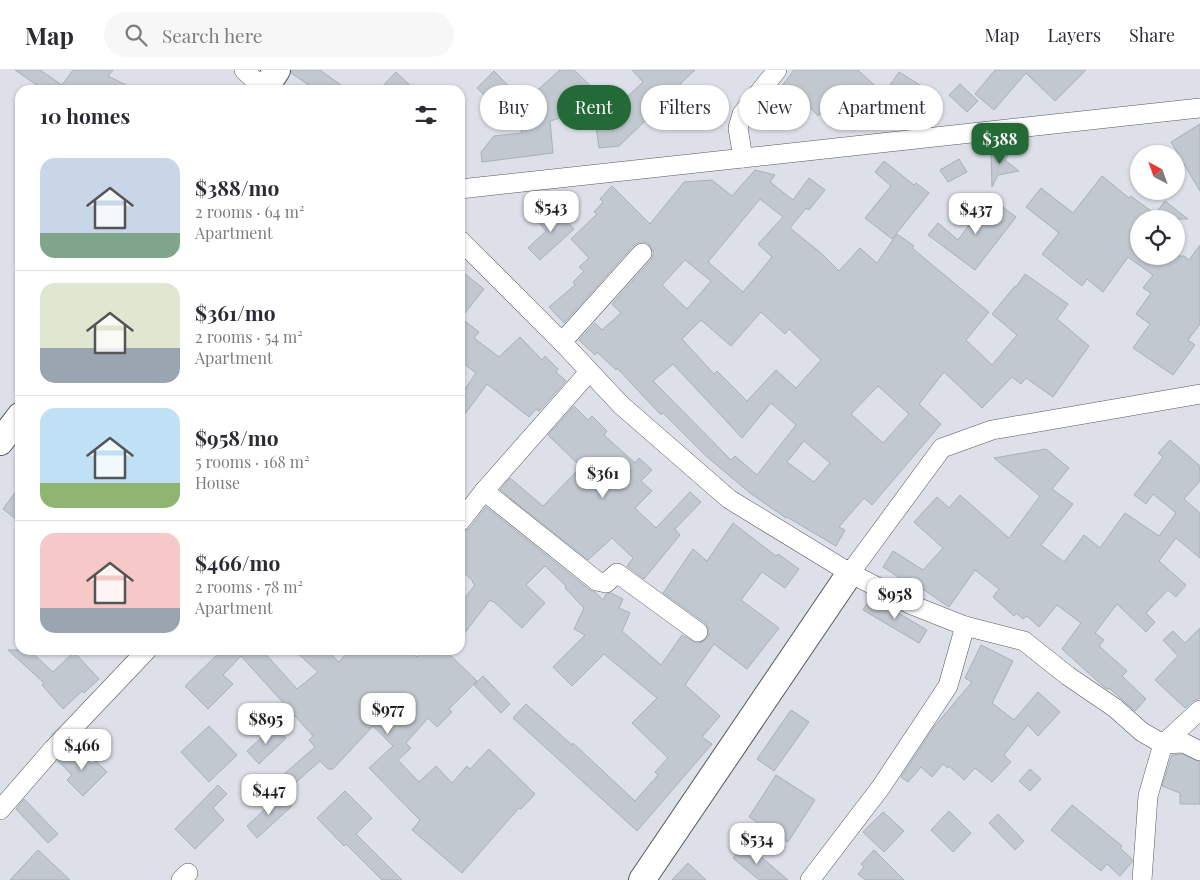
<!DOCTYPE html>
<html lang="en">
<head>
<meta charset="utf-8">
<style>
	body { margin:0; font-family:"Playfair Display",serif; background:#f7f7f7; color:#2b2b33; height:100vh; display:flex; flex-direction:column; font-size:19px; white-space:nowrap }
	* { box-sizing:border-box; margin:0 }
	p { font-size:16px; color:#7c7c81 }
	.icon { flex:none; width:28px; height:28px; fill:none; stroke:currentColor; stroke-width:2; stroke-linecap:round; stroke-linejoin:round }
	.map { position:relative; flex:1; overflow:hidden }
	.details { position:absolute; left:15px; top:15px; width:450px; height:570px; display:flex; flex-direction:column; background:#fff; border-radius:15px; box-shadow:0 1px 4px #0004 }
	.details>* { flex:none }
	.banner { position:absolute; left:480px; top:15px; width:475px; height:45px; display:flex; gap:10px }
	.needle { width:32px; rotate:319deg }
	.fabs { position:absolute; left:1130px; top:75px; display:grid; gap:10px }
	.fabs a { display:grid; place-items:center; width:55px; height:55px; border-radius:50%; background:#fff; box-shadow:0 1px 4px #0004; font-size:25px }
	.price { position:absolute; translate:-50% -42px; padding:0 11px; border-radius:10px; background:#fff; color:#222; font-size:16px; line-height:32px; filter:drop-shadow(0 1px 2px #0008) }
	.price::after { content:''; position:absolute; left:50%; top:30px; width:15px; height:11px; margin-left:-8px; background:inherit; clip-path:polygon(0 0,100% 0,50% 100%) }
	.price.on { background:#246a36; color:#fff }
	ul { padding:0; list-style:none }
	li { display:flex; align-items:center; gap:15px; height:125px; padding:0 25px }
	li+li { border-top:1px solid #e1e1e2 }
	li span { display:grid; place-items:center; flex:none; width:140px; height:100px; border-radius:15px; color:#555 }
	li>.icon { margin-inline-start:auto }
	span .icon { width:60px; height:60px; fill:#fffc; stroke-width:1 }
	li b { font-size:21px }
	h2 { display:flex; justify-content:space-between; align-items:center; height:60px; padding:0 25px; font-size:21px }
	.chip { padding:0 18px; border-radius:22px; background:#fff; box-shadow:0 1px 4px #0004; font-size:18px; line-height:45px }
	.chip.on { background:#246a36; color:#fff }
	header { display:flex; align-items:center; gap:30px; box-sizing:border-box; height:70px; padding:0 25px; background:#fff; border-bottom:1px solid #e1e1e2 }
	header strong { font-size:24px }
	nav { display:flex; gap:28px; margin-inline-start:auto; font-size:18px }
	.search { width:350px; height:45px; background:#f7f7f7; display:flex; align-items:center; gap:12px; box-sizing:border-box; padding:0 18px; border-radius:28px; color:#7c7c81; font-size:19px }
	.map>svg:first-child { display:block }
	.building { fill:#c1c8cf; stroke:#aab0b7; fill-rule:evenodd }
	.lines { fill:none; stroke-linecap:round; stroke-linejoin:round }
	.street-casing { stroke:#55585f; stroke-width:20 }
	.secondary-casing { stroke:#55585f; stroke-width:28 }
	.street { stroke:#fff; stroke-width:19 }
	.secondary { stroke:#fff; stroke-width:26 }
</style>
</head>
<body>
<header>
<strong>Map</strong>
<div class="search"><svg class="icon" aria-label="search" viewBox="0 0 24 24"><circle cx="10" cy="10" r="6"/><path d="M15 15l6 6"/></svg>Search here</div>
<nav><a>Map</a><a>Layers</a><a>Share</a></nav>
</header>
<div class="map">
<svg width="1200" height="810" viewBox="0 0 1200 810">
	<rect width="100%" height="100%" fill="#dde0e9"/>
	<g class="building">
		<path d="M15,0H40L62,15L73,0H113L108,6L136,20H44Z"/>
		<path d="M292,0H320L348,20H316L291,3Z"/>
		<path d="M560,0H574L595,20L573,44L550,51L553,83L482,92L481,82L494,66L522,63L510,28L498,39L477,18L494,1L524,32Z"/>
		<path d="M632,0H695L680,14L686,21L675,31L670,27L619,76L599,78L596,56L622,53L611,42L643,12Z"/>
		<path d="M794,0H858L884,24L899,2L928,20L915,38L900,28L895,42L821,43L818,46L804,31L796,41L775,25Z"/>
		<path d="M995,0H1086L1055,31L1026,3L994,40L975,24Z"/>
		<path d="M396,2L415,20H379Z"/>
		<path d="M960,14L978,31L967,42L949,25Z"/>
		<path d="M1200,54V121L1171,72Z"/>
		<path d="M991,79L1009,84L1005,90L1019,101L998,105L992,117Z"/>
		<path d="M959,89L967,102L948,112L940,100Z"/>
		<path d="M884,91L914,115L916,113L929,123L892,169L865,148L891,116L875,102Z"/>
		<path d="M755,100L775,105L770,112L793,130L809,108L825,120L809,140L806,138L790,158L821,183L839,201L860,178L877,193L897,164L914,176L912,178L989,242L966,270L992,295L1017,265L992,244L1015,216L1016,217L1025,204L1068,234L1057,249L1089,276L1053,327L1026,308L1021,314L1012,307L982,338L944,302L919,334L941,354L872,435L864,428L839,457L845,460L836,476L787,447L786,448L750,423L706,386L663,343L661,345L617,298L616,300L597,282L595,285L579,270L595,253L602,260L621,243L612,234L651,190L653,185V180L649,174L644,172H639L634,175L564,253L549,237L575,215L573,212L584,201L579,197L589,188L571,169L597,144L594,142L603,132L600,129L612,116L650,154L684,112L712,110L732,126ZM760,129L783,147L758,174L772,187L743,222L708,192ZM685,190L711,211L687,239L662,215ZM761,242L785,264L789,259L821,290L796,318L776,300L747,331L717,301L714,304L682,269L701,250L731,276ZM673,294L742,368L771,333L796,355L757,405L735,386L731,390L653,311ZM878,316L909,344L883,373L851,344ZM804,371L830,393L814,412L787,392Z"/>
		<path d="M1102,106L1129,128L1131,126L1155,144L1165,131L1188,149H1139V186H1184L1189,190L1200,175V254L1188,270L1195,275L1173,305L1133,278L1150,254L1136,244L1151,223L1143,218L1153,205L1128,187L1103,222L1087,209L1082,216L1042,184L1059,163L1026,137L1041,118L1073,143Z"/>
		<path d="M992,129L1016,147L975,200L928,165L938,153L958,170L969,155L973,158L970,153L985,134L993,149Z"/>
		<path d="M554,137L574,159L540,190L528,178L546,161L538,152Z"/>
		<path d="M460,200L484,219L461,248L479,262L474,268L499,287L520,267L542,290L545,286L558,299L556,302L566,311L539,341L536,339L529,347L487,314L460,351V326L476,303L460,291Z"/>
		<path d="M574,336L588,350L592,346L607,361L604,365L635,393L639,388L652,400L641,411L652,421L635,438L656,458L690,422L701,432L675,459L680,465L644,509L627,496L633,488L612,468L588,490L500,420L510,408L543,436L581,397L548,365Z"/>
		<path d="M1170,370L1200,396V411L1184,429L1200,443V488L1176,468L1159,491L1186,515L1176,527L1168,520L1146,543L1155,552L1146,562L1117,534L1095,563L1104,570L1099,576L1127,601L1122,606L1146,629L1135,641L1110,619L1105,618L1062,579L1081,553L1057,535L1039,557L1027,546L1023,549L1016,543L1014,546L993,527L999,519L975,500L949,537L911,511L909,514L883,497L893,481L923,500L943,478L914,452L937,427L949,438L960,425L1009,468L1040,426L994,388L1046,379L1069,398L1052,419L1073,434L1041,475L1064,492L1084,465L1100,478L1125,443L1159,466L1176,443L1153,424L1146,434L1134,425L1163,387L1158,383Z"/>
		<path d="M20,416V452L3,439Z"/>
		<path d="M486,437L590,520L595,522L603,530L606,524L611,523L623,529L619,538L630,543L622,561L661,595L682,565L697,573L703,572L707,568L709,564L708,558L705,553L663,523L693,479L707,491L733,453L776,486L778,484L799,499L785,518L762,502L741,530L779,558L747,599L714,574L685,615L720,646L702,667L712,674L637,761L513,648L526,634L572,675L573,673L635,731L658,705L655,702L668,688L632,653L657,628L604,584L572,616L553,597L585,565L574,559L584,538L565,518L566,516L545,496L526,515L545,533L522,558L493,531L492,532L490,530L460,569V534L475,515L472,512L473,511L460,499V463L469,459Z"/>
		<path d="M871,527L927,560L919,573L863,540Z"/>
		<path d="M1200,558V628L1193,631L1185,638L1155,610L1178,586L1163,570L1173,561L1185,573Z"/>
		<path d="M981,575L1013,591L992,633L1014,650L1038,622L1060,642L1038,666L1028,655L1004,685L1011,692L992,712L975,698L964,710L949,696L948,698L943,694L932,707L921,697L908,712L901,707L934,657L972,612L965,608Z"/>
		<path d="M8,580H29L53,602L74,582L99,609L84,623L82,621L63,639L42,615L44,613Z"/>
		<path d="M222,580H262L297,619L318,602L294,580H326L339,592L349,580H409L417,587L424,580H445L477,611L449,639L452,642L437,657L428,648L406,673L411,678L398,690L419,712L436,696L452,713L467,696L470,699L489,679L535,724L521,739L519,738L462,803L412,760L420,750L369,698L393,676L373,656L333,699H328L320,691L284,723L275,712L315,677L309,670L313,666L241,586L223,605L233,614L208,639L185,616Z"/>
		<path d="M483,606L510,634L501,643L474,615Z"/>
		<path d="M791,640L809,652L774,701L757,689Z"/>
		<path d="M209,656L237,685L209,712L181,682Z"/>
		<path d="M274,656L286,668L259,694L247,681Z"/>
		<path d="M74,676L92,694L96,691L107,702L83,726L67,710L72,705L58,691Z"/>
		<path d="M1182,684L1200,692V734H1180V723L1162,716L1172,685Z"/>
		<path d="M1030,699L1041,709L1030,721L1019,711Z"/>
		<path d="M776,705L815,730L788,772L749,747Z"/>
		<path d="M218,715L227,724L213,738L224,750L195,779L175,759Z"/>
		<path d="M345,721L372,748L356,764L402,810H382L346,774L344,776L317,748Z"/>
		<path d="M281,724L292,736L257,768L247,756Z"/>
		<path d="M24,729L58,764L48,773L16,739Z"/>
		<path d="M1072,735L1122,776L1120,778L1132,789V792L1120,806L1107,794L1101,801L1051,760Z"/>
		<path d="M949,741L971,763L953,782L931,760Z"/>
		<path d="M883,742L904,761L884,782L863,762Z"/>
		<path d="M998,744L1024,771L1015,780L989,753Z"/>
		<path d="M745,773L788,810H759L733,788Z"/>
		<path d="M38,780L70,810H10Z"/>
		<path d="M874,780L904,810H865L858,804L864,797L861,794Z"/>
		<path d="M688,793L706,810H672Z"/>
	</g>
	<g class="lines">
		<defs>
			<g id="street">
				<path d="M244,0L265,20"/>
				<path d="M743,88L738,58L742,44L777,0"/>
				<path d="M460,119L1200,38"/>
				<path d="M460,170L562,272L621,335L729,429L850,503L942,378L992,360L1200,324"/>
				<path d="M562,272L642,183"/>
				<path d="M484,421L597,511L606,513L617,503L698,562"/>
				<path d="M460,452L484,421L589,302"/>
				<path d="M850,503L912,535L965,556L1024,571L1068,606L1115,638L1142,662L1163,674L1184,673L1200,681"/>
				<path d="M0,740L53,679L147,580"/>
				<path d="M181,810L188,803"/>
				<path d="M810,810L881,717L948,616L965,556"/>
				<path d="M1142,810L1148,726L1163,674L1200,640"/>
			</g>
			<g id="secondary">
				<path d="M264,20L277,0"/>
				<path d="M0,372L20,346"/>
				<path d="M642,810L850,503"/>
			</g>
		</defs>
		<use href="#street" class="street-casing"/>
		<use href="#secondary" class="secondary-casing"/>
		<use href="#street" class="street"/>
		<use href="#secondary" class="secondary"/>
	</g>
</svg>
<div class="fabs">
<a><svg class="needle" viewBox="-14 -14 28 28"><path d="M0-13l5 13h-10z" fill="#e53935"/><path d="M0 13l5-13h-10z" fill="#7c7c81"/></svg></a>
<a><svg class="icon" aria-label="locate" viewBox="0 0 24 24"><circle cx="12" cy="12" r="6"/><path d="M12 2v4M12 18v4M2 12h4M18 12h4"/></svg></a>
</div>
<b class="price on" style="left:1000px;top:95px">$388</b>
<b class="price" style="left:551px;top:163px">$543</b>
<b class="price" style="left:976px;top:165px">$437</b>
<b class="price" style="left:603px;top:429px">$361</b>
<b class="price" style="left:895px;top:550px">$958</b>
<b class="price" style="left:388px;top:665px">$977</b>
<b class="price" style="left:266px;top:675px">$895</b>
<b class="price" style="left:82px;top:701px">$466</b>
<b class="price" style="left:269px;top:746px">$447</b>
<b class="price" style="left:757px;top:795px">$534</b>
<div class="banner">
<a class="chip">Buy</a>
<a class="chip on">Rent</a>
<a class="chip">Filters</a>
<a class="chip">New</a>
<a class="chip">Apartment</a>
</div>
<section class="details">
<h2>10 homes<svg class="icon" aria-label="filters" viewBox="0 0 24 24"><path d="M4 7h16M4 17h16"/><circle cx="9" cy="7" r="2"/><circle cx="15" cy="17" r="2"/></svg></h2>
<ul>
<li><span style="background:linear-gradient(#c9d6e8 75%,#7fa58c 0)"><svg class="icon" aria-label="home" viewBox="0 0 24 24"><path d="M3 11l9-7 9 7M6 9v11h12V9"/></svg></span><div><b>$388/mo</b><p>2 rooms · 64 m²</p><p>Apartment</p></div></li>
<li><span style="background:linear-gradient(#dfe7d0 65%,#9aa5b1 0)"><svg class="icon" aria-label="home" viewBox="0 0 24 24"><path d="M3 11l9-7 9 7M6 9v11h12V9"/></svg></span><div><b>$361/mo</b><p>2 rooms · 54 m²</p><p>Apartment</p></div></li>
<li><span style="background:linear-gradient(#bfe0f5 75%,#8fb573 0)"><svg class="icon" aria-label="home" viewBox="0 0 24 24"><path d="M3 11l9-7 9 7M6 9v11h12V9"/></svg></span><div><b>$958/mo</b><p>5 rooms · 168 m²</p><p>House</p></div></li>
<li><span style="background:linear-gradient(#f6c9c9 75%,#9aa5b1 0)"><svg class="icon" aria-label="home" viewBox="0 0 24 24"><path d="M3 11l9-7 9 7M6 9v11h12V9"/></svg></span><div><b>$466/mo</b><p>2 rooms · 78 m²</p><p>Apartment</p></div></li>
</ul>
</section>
</div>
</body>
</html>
